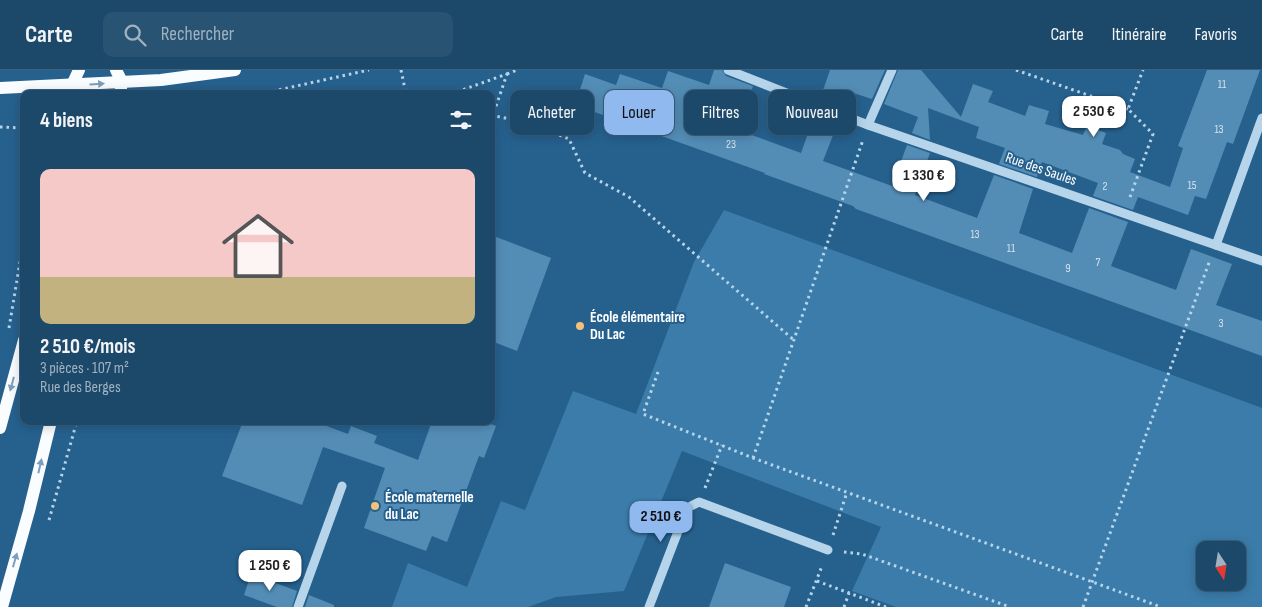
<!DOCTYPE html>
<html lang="fr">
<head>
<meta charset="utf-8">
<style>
	body { margin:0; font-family:"Sofia Sans Condensed",sans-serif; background:#295372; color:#f1f3f6; height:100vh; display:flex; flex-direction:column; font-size:19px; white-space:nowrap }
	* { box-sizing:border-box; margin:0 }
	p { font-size:16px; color:#a0b2c1 }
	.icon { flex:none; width:28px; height:28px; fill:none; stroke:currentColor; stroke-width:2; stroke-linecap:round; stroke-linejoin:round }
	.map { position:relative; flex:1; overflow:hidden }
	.details { position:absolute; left:20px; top:20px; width:475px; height:335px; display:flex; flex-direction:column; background:#1c496a; border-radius:10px; box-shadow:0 2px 12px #0003,0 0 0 1px #3a617e }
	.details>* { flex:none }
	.top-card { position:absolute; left:510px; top:20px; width:475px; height:45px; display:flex; gap:10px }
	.needle { width:32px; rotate:168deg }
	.tools { position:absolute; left:1196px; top:471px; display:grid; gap:10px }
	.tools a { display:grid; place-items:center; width:50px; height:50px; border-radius:10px; background:#1c496a; box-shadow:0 2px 12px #0003,0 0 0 1px #3a617e; font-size:25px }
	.price { position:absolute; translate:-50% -42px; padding:0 11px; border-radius:10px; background:#fff; color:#222; font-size:16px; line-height:32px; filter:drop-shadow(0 1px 2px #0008) }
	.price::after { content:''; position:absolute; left:50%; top:30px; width:15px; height:11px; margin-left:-8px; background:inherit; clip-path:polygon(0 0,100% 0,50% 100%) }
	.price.current { background:#90b9f0; color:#111 }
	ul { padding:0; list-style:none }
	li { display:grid; align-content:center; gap:10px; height:265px; padding:0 20px }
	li+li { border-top:1px solid #3a617e }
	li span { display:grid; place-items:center; height:155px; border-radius:10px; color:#555 }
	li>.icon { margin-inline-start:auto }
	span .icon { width:90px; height:90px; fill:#fffc; stroke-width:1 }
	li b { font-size:21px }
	h2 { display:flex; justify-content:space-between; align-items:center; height:60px; padding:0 20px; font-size:21px }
	.chip { padding:0 18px; border-radius:10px; background:#1c496a; box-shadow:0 2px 12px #0003,0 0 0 1px #3a617e; font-size:18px; line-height:45px }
	.chip.current { background:#90b9f0; color:#111 }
	header { display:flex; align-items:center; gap:30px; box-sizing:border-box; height:70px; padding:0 25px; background:#1c496a; border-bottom:1px solid #3a617e }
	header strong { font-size:24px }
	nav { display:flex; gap:28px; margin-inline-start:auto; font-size:18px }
	.search { width:350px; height:45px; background:#295372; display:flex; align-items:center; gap:12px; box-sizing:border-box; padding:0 18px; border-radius:10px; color:#a0b2c1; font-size:19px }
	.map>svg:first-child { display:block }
	.green { fill:#3b7caa; fill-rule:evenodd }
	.building { fill:#538db6 }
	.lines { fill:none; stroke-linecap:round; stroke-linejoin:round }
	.path { stroke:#b6d5eb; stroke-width:3; stroke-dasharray:2.5 4; stroke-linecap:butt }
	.minor { stroke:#b6d5eb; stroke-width:9 }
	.major { stroke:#fafdff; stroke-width:12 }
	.oneway { fill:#7b9fbb }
	.poi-dot { fill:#f4c17c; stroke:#26618e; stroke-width:2 }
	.labels { text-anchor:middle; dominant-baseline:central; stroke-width:4; stroke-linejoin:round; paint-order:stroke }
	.number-label { font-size:12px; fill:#d4e2ed }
	.street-label { font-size:15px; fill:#fff; stroke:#26618e }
	.poi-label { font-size:15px; font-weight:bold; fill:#fff; stroke:#26618e; text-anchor:start }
</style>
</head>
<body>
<header>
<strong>Carte</strong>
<div class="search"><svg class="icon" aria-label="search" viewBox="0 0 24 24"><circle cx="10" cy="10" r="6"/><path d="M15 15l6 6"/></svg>Rechercher</div>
<nav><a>Carte</a><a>Itinéraire</a><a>Favoris</a></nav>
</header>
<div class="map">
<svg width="1262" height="537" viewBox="0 0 1262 537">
	<rect width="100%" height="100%" fill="#26618e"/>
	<path class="green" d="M724,140L1262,338V537H896L852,521L881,457L682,381L624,521L556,527L528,537H392L408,493L467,517L501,431L525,440L573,321L636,344L694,192ZM1205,480H1238V512H1205Z"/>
	<g class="building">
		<path d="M714,0H722L726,6L753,16L738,60L801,83L816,41L839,50L823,91L892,116L907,75L930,83L915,125L977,148L994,105L1033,119L1019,163L1072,183L1089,138L1128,152L1111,196L1176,220L1191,179L1232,194L1216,235L1262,251V286L856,139L853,136L764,104L765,103L575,35L585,4L616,15L620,4L662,18L668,1L709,15Z"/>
		<path d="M830,0H885L872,29L850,22L844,39L820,29Z"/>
		<path d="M898,0H921L961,47L973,14L993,21L988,32L1025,46L1029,35L1049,41L1045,54L1083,65L1087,56L1106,63L1102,74L1120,80L1123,84L1135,89L1130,102L1170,117L1183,78L1178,76L1207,0H1260L1233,74L1227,72L1206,129L1195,126L1188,145L1138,127L1133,140L1093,126L1098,113L1042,92L1037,107L999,94L1005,78L976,68L979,57L928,38L930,70L912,63L918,47L884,34Z"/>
		<path d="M491,165L551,188L517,281L491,271Z"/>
		<path d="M243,351H313L348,364L351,356L377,366L374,373L418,390L432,351H482L496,356L484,388L479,386L447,472L432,466L426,481L364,458L385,398L323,377L302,435L222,406Z"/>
		<path d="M725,493L791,517L784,537H709Z"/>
		<path d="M251,504L297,521L292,537H277L244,525Z"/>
		<path d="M309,525L334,535V537H305Z"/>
	</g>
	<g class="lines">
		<g class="path">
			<path d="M401,0L406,24"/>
			<path d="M1016,0L1128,39"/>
			<path d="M507,4L517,0"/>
			<path d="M260,24L369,0"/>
			<path d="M451,24L507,4L493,45"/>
			<path d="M491,45L532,54L569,69L585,103L629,127L795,271"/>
			<path d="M0,57L24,58"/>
			<path d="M1130,127L1153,64L1128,39L1143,0"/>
			<path d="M9,258L24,168"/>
			<path d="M658,302L643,344L753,388L1161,537"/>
			<path d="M753,388L863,70"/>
			<path d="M705,418L722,375"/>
			<path d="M49,450L77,351"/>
			<path d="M833,465L847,422"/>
			<path d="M844,482L862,484L1010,537"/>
			<path d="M817,511L849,523"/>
			<path d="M806,537L822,496"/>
			<path d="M844,537L849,523L886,537"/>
			<path d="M1083,537L1210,190"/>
		</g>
		<g class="minor">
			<path d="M728,0L868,55L1262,191"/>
			<path d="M868,55L892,0"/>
			<path d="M1216,175L1262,48"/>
			<path d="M298,537L342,416"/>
			<path d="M649,537L687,438L699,432L828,480"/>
		</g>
		<g class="major">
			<path d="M116,0L122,12L120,24"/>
			<path d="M0,18L161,10L235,0"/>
			<path d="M70,24L72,15L79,0"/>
			<path d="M0,358L24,270"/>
			<path d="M2,537L29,441L51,351"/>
		</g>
	</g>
	<defs><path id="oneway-solid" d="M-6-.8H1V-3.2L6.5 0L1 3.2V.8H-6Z" transform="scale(1.25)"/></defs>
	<g class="oneway">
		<use href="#oneway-solid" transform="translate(97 14) rotate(-3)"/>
		<use href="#oneway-solid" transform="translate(12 314) rotate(105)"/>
		<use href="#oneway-solid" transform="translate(40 396) rotate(-77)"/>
		<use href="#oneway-solid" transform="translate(15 490) rotate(-74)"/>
	</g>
	<g class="poi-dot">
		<circle cx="580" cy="256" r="5"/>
		<circle cx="375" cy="436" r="5"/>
	</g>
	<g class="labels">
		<g class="number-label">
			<text x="1222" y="14">11</text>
			<text x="1219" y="59">13</text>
			<text x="731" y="74">23</text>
			<text x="1192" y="115">15</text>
			<text x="1105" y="116">2</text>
			<text x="975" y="164">13</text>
			<text x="1011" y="178">11</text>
			<text x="1098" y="192">7</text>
			<text x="1068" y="198">9</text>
			<text x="1221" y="253">3</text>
		</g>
		<g class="street-label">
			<text transform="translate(1041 99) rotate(19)">Rue des Saules</text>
		</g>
		<g class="poi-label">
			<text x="590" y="247">École élémentaire<tspan x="590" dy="17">Du Lac</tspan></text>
			<text x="385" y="427">École maternelle<tspan x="385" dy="17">du Lac</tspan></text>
		</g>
	</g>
</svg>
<div class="tools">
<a><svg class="needle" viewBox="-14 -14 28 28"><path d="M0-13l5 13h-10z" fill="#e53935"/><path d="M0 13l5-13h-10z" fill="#a0b2c1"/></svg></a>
</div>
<b class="price" style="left:1094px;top:68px">2 530 €</b>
<b class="price" style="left:924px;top:132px">1 330 €</b>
<b class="price current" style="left:661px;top:473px">2 510 €</b>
<b class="price" style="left:270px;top:522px">1 250 €</b>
<div class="top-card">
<a class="chip">Acheter</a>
<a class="chip current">Louer</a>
<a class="chip">Filtres</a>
<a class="chip">Nouveau</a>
</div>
<section class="details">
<h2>4 biens<svg class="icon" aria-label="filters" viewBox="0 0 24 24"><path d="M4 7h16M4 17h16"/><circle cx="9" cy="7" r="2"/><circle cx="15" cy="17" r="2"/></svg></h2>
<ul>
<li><span style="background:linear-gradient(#f6c9c9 70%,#c2b280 0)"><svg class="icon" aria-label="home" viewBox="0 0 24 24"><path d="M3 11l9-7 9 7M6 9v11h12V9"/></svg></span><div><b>2 510 €/mois</b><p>3 pièces · 107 m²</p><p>Rue des Berges</p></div></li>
</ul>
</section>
</div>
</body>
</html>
